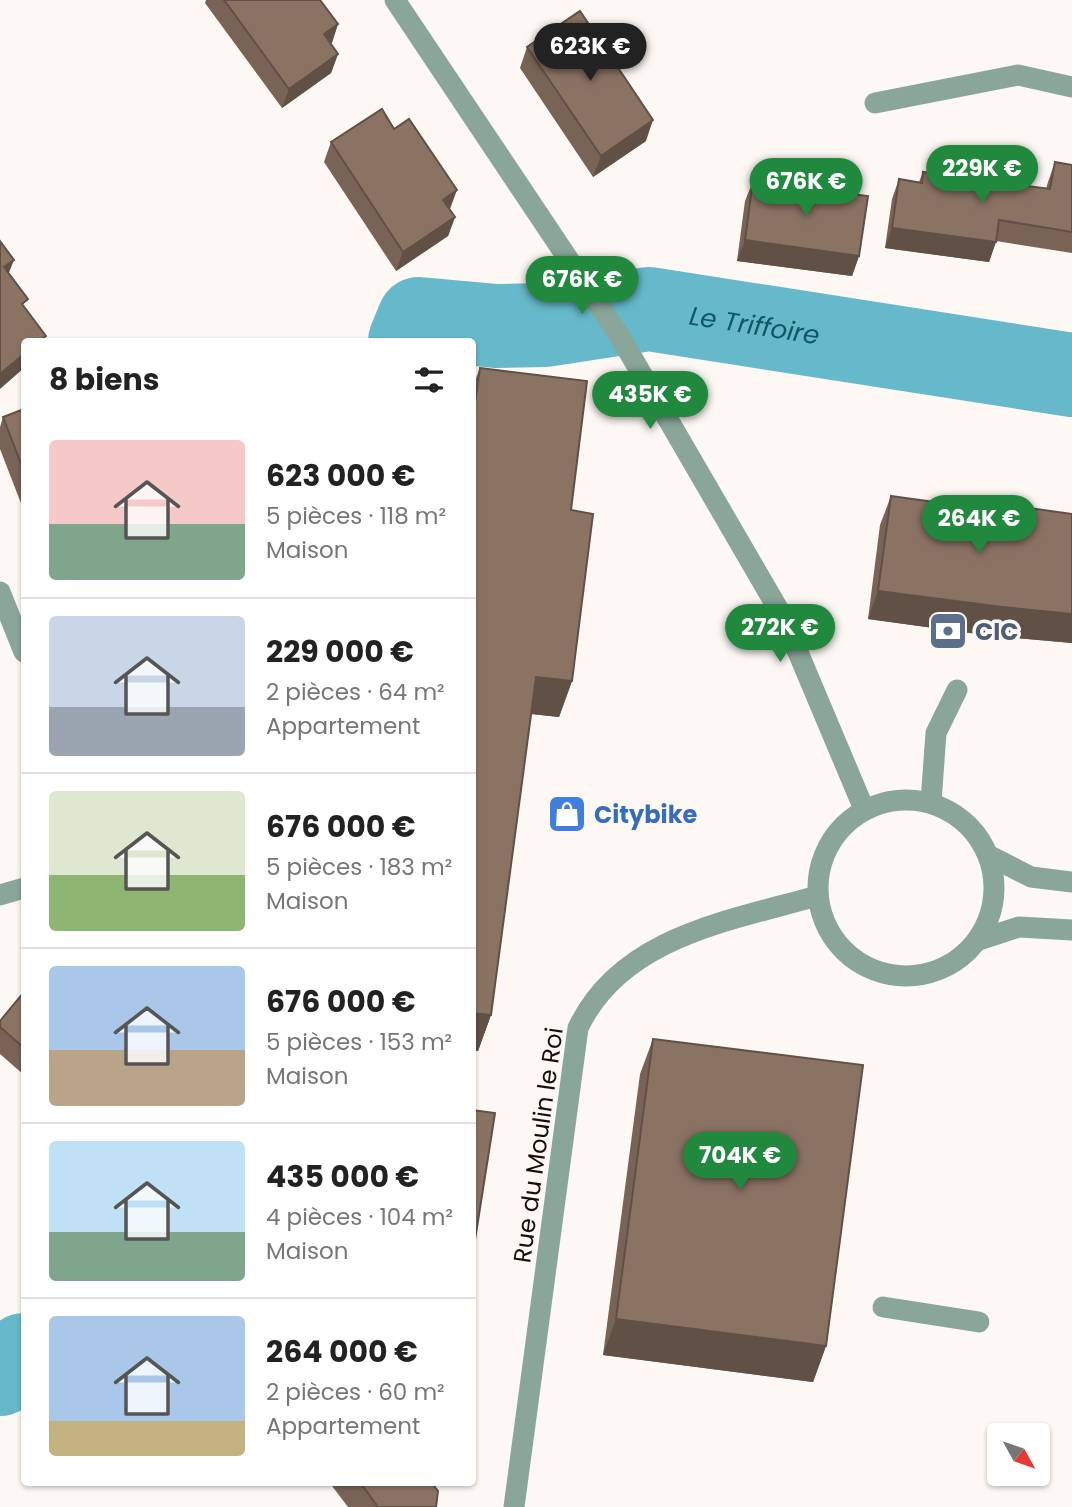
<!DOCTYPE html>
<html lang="fr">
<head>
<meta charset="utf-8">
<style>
	body { margin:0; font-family:Poppins,sans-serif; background:#f2f2f2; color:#222; height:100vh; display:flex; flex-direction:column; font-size:26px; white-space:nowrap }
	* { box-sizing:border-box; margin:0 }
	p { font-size:23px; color:#767676 }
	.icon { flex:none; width:38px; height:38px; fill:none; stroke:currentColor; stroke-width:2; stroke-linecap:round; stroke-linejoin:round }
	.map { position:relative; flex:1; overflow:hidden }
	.drawer { position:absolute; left:21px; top:338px; width:455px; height:1148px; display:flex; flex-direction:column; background:#fff; border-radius:7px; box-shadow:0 2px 5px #0004 }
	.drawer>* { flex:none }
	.needle { width:46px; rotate:130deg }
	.buttons { position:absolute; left:987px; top:1423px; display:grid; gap:14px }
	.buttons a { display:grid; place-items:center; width:63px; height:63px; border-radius:7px; background:#fff; box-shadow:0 2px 5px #0004; font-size:35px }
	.price { position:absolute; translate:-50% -60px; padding:0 16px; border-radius:24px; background:#21893e; color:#fff; font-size:23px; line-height:46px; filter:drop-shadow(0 2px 4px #0008) }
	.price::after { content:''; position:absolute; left:50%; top:42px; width:21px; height:16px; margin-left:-10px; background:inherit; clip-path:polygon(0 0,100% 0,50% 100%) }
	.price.active { background:#222; color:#fff }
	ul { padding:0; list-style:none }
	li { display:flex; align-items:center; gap:21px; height:175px; padding:0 28px }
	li+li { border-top:2px solid #e0e0e0 }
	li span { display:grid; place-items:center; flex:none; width:196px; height:140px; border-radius:7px; color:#555 }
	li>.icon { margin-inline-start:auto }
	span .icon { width:84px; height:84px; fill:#fffc; stroke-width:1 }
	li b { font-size:30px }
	h2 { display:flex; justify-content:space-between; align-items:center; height:84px; padding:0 28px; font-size:30px }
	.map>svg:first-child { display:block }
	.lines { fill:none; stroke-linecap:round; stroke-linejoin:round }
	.river { stroke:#66b9ca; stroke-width:84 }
	.minor { stroke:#89a699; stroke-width:21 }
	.wall { fill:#786356 }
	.shaded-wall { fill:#615046 }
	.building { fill:#8b7364; stroke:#615046; stroke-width:2 }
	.labels { text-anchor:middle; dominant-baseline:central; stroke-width:7; stroke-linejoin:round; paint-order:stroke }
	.service-label { font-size:24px; font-weight:bold; fill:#4e5e75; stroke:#fdf8f4; text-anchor:start }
	.shop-label { font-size:24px; font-weight:bold; fill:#366cbe; stroke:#fdf8f4; text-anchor:start }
	.street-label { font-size:24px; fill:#170e09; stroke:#fdf8f4 }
	.water-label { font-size:26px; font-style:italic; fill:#0f5764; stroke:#fdf8f4 }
</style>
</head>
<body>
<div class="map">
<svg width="1072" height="1507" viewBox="0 0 1072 1507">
	<rect width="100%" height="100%" fill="#fdf8f4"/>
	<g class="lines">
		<g class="river">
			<path id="s1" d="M410,341L419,319L496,326L545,325L649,309L1072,375"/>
			<path d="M0,1374L24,1355"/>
		</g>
		<g class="minor">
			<path d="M395,0L619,335L784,619L864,809"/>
			<path d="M875,103L1018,75L1072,87"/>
			<path d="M0,592L24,652"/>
			<circle cx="906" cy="888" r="88"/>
			<path d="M931,802L936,733L957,690"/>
			<path d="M990,856L1031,877L1072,882"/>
			<path d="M0,895L24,888"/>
			<path d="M979,940L1019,927L1072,930"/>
			<path d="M883,1307L979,1322"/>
			<path d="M514,1507L578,1028C621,937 729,921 817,896"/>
		</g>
	</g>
	<g class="wall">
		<path d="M206,0H320L338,24L331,44L338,54L331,73L282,108L205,3Z"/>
		<path d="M527,47L646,141L593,177L520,68Z"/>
		<path d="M394,129L455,217L448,236L396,271L324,162L331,142Z"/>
		<path d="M1055,162L1072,165V253L996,241L989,262L885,248L892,199L899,179L919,182L923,172L1046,189L1048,182Z"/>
		<path d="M753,181L859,256L852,276L737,261L745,201Z"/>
		<path d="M480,368L571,510L572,681L559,717L531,714L491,1015L478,1051L472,1050V388Z"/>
		<path d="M24,409V511L0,449V427L3,417Z"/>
		<path d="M891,496L1012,513L1015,506L1072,514V643L992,636L868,619L880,525Z"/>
		<path d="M24,984V1075L0,1054V1021L24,992L22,991Z"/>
		<path d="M653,1039L826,1346L813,1382L603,1355L640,1074Z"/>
		<path d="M329,1482H431L436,1507H348Z"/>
	</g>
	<g class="shaded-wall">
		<path d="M338,24L332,43L317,54L324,34Z"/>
		<path d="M338,54L331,73L282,108L289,89Z"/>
		<path d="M653,120L646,141L593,177L601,156Z"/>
		<path d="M457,190L450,209L443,200Z"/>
		<path d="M455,217L448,236L396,271L403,252Z"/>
		<path d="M892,228L996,242L989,262L885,248Z"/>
		<path d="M745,240L859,256L852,276L737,261Z"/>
		<path d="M14,260L6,280L4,267Z"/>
		<path d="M24,354V368L0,389V374Z"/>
		<path d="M878,591L1072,614V643L992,636L868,619Z"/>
		<path d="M536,677L572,681L559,717L523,713Z"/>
		<path d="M472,1013L491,1015L478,1051L472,1050Z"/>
		<path d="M616,1319L826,1346L813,1382L603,1355Z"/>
	</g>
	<g class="building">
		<path d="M224,0H320L338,24L324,34L338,54L289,89Z"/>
		<path d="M580,11L653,120L601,156L527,47Z"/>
		<path d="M382,109L394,129L409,119L457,190L443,200L455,217L403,252L331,142Z"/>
		<path d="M1055,162L1072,165V232L999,220L996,242L892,228L899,179L922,183L923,172L1050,189Z"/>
		<path d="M753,181L868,196L859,256L745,240Z"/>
		<path d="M0,241L14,260L4,267L28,299L22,304L46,336L39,341H24V354L0,374Z"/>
		<path d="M480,368L587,381L571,510L593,514L572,681L536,677L491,1015L472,1013V423Z"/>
		<path d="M24,409V471L3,417Z"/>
		<path d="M891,496L1014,513L1015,506L1072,514V614L1002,607L878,591Z"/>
		<path d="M24,992V1048L0,1027V1021Z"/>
		<path d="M653,1039L863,1065L826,1346L616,1319Z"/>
		<path d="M472,1110L495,1113L475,1240L472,1242Z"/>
		<path d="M360,1482H431L438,1491L436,1507H378Z"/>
	</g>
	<defs>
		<symbol id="bank-square" viewBox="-11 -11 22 22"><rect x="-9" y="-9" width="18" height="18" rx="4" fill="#5c6f8a" stroke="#fdf8f4"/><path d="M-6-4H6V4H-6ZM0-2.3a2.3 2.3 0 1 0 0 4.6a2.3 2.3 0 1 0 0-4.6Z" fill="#fff"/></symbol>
		<symbol id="shop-square" viewBox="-11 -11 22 22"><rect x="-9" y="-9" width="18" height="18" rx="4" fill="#3f7fe0" stroke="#fdf8f4"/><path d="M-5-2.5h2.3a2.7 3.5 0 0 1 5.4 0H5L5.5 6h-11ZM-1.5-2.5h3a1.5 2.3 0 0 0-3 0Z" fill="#fff"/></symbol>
	</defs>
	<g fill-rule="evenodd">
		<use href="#bank-square" x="926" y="609" width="44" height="44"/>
		<use href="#shop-square" x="545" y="792" width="44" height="44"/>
	</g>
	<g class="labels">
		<g class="service-label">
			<text x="975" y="631">CIC</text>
		</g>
		<g class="shop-label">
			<text x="594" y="814">Citybike</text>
		</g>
		<g class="street-label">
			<text transform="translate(538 1145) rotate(-82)">Rue du Moulin le Roi</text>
		</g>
		<g class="water-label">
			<text stroke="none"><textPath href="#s1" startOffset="362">Le Triffoire</textPath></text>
		</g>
	</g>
</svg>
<div class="buttons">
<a><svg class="needle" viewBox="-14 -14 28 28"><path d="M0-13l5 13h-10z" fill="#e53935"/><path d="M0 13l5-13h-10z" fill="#767676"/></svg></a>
</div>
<b class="price active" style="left:590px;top:83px">623K €</b>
<b class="price" style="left:982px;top:205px">229K €</b>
<b class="price" style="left:806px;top:218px">676K €</b>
<b class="price" style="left:582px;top:316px">676K €</b>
<b class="price" style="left:650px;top:431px">435K €</b>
<b class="price" style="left:979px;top:555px">264K €</b>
<b class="price" style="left:780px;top:664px">272K €</b>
<b class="price" style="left:740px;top:1192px">704K €</b>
<section class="drawer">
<h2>8 biens<svg class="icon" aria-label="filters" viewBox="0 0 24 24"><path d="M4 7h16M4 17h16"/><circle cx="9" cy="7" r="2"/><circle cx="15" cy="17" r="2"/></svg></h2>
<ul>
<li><span style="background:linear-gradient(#f6c9c9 60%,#7fa58c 0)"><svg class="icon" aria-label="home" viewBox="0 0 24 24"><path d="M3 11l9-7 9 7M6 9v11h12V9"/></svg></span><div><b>623 000 €</b><p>5 pièces · 118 m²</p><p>Maison</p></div></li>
<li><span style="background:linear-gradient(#c9d6e8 65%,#9aa5b1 0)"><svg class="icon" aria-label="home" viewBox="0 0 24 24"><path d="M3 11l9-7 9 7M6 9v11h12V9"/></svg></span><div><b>229 000 €</b><p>2 pièces · 64 m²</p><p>Appartement</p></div></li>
<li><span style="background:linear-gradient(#dfe7d0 60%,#8fb573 0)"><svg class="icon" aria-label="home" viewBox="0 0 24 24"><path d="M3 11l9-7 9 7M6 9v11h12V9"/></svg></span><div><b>676 000 €</b><p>5 pièces · 183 m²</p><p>Maison</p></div></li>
<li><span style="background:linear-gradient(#a9c7e8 60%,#b9a48a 0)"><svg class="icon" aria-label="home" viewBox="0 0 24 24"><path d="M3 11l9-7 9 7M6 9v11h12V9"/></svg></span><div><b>676 000 €</b><p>5 pièces · 153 m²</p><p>Maison</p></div></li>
<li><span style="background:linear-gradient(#bfe0f5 65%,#7fa58c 0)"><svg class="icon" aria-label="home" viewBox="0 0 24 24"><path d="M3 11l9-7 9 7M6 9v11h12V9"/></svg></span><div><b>435 000 €</b><p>4 pièces · 104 m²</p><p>Maison</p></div></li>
<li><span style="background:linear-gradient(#a9c7e8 75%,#c2b280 0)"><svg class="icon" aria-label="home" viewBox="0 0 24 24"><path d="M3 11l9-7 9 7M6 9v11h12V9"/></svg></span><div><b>264 000 €</b><p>2 pièces · 60 m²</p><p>Appartement</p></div></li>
</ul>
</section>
</div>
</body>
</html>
